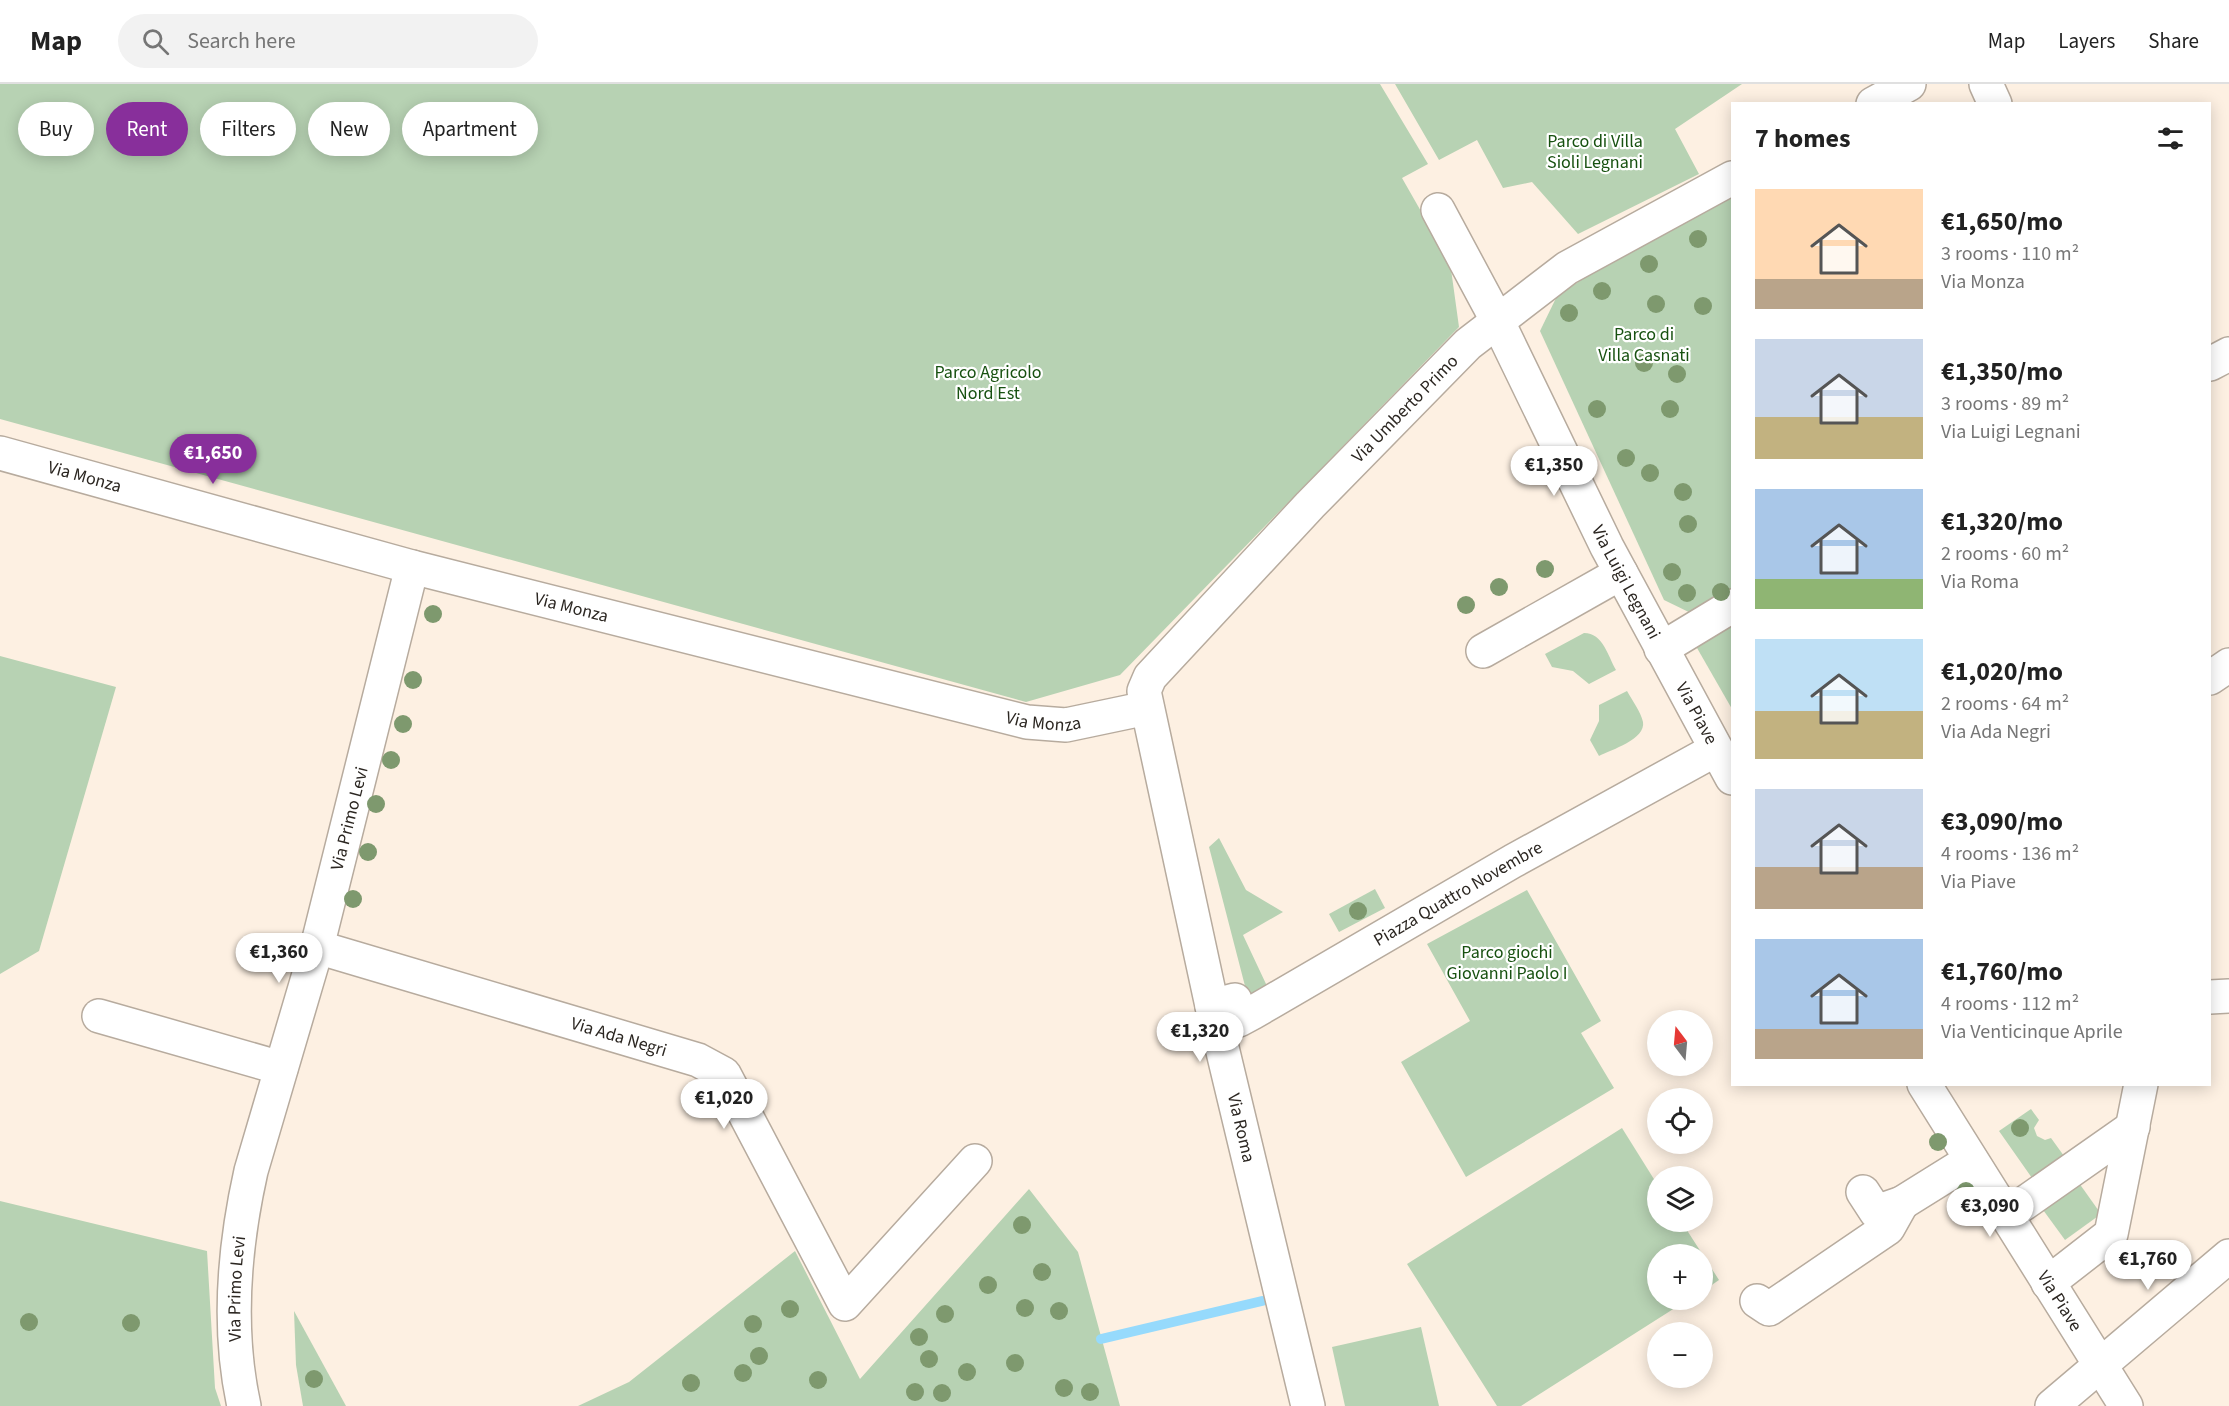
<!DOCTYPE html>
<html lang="en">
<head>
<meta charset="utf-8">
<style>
	body { margin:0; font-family:"Source Sans 3",sans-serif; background:#f2f2f2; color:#222; height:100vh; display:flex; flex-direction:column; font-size:22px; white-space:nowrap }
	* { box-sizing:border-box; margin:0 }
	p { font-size:20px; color:#767676 }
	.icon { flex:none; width:33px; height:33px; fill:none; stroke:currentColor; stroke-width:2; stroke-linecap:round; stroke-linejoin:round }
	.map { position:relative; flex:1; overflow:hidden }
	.details { position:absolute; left:1731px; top:18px; width:480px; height:984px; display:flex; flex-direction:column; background:#fff; border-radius:0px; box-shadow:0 3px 15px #0003 }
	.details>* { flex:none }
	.top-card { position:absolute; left:18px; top:18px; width:570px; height:54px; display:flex; gap:12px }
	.needle { width:39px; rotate:344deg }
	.controls { position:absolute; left:1647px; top:926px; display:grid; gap:12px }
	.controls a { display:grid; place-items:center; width:66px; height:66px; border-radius:50%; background:#fff; box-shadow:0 3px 15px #0003; font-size:30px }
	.price { position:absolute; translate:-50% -51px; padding:0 14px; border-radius:21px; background:#fff; color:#222; font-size:20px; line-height:39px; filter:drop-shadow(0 2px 3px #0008) }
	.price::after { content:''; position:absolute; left:50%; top:36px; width:18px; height:14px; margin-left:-9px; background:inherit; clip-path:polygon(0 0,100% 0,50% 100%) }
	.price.selected { background:#882f9b; color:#fff }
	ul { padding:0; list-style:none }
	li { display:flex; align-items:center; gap:18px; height:150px; padding:0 24px }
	li span { display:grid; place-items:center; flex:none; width:168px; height:120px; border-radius:0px; color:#555 }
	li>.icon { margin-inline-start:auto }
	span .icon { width:72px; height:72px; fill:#fffc; stroke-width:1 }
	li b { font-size:26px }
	h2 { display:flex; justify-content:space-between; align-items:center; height:72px; padding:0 24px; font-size:26px }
	.chip { padding:0 21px; border-radius:27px; background:#fff; box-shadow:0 3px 15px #0003; font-size:21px; line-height:54px }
	.chip.selected { background:#882f9b; color:#fff }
	header { display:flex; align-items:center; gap:36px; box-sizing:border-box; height:84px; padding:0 30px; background:#fff; border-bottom:2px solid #e0e0e0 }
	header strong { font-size:28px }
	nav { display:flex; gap:33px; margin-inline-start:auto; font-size:21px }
	.search { width:420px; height:54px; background:#f2f2f2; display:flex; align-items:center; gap:15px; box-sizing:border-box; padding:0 21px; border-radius:33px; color:#767676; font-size:22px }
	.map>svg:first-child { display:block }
	.green { fill:#b7d2b3 }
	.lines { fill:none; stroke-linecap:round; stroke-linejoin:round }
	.stream { stroke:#96dafc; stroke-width:10 }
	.minor-casing { stroke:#b7ab9e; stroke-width:36 }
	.minor { stroke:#fff; stroke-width:33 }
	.tree { fill:#7e996e }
	.labels { text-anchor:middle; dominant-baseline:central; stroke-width:4.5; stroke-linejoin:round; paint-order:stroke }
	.park-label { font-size:18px; fill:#175110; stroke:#fff }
	.street-label { font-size:18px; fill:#2c2722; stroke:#fff }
</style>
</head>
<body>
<header>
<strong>Map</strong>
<div class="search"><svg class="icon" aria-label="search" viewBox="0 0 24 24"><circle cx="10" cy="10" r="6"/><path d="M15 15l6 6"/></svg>Search here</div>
<nav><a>Map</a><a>Layers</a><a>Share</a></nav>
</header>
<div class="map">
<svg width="2229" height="1322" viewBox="0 0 2229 1322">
	<rect width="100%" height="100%" fill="#fdf0e2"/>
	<g class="green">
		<path d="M0,0H1380L1428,80L1402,94L1450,178L1459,243L1120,591L1026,618L0,335Z"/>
		<path d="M1395,0H1742L1675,45L1699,90L1578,150L1532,98L1503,104L1477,56L1439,76Z"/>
		<path d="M1732,106V513L1699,533L1664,516L1540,247L1557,212L1634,161Z"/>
		<path d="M1732,527V625L1689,550Z"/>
		<path d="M1584,549C1603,549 1608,572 1616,586L1589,600L1573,587L1552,583L1545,570Z"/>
		<path d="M0,572L116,603L39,867L0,890Z"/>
		<path d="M1627,607C1632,616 1641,628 1643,638C1646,655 1611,666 1599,672L1590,656L1599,637V621Z"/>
		<path d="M1219,754L1246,806L1283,828L1243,851L1274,917L1252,929L1209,763Z"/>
		<path d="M1375,805L1385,824L1339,848L1329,830Z"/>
		<path d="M1527,806L1601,937L1581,949L1614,1004L1466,1093L1401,978L1470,937L1427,860Z"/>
		<path d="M2031,1025L2039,1036L2034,1044L2037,1052L2045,1056L2051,1054L2064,1072L2032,1094L1999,1047Z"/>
		<path d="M1622,1044L1657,1100L1658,1137H1681L1719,1196L1703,1207L1702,1170H1658V1215H1689L1521,1322H1497L1407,1180Z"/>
		<path d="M2074,1092L2101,1130L2065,1156L2038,1119Z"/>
		<path d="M1029,1105L1078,1168L1120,1322H578L629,1298L795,1167L860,1295Z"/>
		<path d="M0,1117L207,1167L215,1304L221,1322H0Z"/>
		<path d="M294,1227L346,1322H303L296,1281Z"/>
		<path d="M1421,1243L1439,1322H1345L1332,1263Z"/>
	</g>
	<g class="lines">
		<path class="stream" d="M1101,1255L1262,1217"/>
		<defs>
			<g id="minor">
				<path d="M1986,0L1995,20"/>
				<path d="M1873,20L1909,0"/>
				<path id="s1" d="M1438,126L1497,236L1607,463L1732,694"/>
				<path d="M2210,280L2229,270"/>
				<path id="s2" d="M0,369L412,483L1027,638L1066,641L1147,624"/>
				<path d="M1661,565L1732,522"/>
				<path d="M1483,567L1621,489"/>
				<path d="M2210,594L2229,581"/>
				<path id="s3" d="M317,863L698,976L724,990L845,1220L975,1077"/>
				<path d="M2210,913L2229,912"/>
				<path id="s4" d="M1212,922L1235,916L1239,936L1252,929L1513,777L1715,666"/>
				<path d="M99,932L281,984"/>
				<path id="s5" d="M1924,1000L2126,1322"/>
				<path d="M1863,1108L1876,1128L1902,1119L1971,1076"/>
				<path d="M2006,1132L2133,1043"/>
				<path d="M2048,1199L2111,1150L2141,1000"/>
				<path d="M1757,1217L1769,1225L1888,1144L1902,1119"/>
				<path id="s6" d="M244,1322C227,1245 234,1163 251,1087L317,863L412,483"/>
				<path id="s7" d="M1308,1322L1212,922L1144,607L1150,593L1310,421L1468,260L1567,184L1732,94"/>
				<path d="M2052,1322L2229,1172"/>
			</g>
		</defs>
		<use href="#minor" class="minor-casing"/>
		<use href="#minor" class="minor"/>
	</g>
	<g class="tree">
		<circle cx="1698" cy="155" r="9"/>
		<circle cx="1649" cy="180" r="9"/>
		<circle cx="1602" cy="207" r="9"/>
		<circle cx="1656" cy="220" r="9"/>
		<circle cx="1703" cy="222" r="9"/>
		<circle cx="1569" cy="229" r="9"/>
		<circle cx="1644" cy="279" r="9"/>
		<circle cx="1677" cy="290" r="9"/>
		<circle cx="1597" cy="325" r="9"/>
		<circle cx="1670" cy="325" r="9"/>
		<circle cx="1626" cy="374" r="9"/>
		<circle cx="1650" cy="389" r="9"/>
		<circle cx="1683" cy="408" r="9"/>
		<circle cx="1688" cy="440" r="9"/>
		<circle cx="1545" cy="485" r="9"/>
		<circle cx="1672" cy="488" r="9"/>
		<circle cx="1499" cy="503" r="9"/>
		<circle cx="1721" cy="508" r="9"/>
		<circle cx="1687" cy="509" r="9"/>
		<circle cx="1466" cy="521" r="9"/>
		<circle cx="433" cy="530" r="9"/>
		<circle cx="413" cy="596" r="9"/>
		<circle cx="403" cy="640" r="9"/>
		<circle cx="391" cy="676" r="9"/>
		<circle cx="376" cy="720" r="9"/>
		<circle cx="368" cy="768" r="9"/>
		<circle cx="353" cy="815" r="9"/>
		<circle cx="1358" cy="827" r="9"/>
		<circle cx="2020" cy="1044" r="9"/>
		<circle cx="1938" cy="1058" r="9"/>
		<circle cx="1966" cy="1107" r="9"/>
		<circle cx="1022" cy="1141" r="9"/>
		<circle cx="1042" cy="1188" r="9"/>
		<circle cx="988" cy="1201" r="9"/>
		<circle cx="1025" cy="1224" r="9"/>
		<circle cx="790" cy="1225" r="9"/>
		<circle cx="1059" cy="1227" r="9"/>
		<circle cx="945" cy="1230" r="9"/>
		<circle cx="29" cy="1238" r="9"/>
		<circle cx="131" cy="1239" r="9"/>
		<circle cx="753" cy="1240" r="9"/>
		<circle cx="919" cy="1253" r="9"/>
		<circle cx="759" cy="1272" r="9"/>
		<circle cx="929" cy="1275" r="9"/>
		<circle cx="1015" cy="1279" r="9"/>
		<circle cx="967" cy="1288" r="9"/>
		<circle cx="743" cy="1289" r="9"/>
		<circle cx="314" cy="1295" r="9"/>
		<circle cx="818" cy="1296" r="9"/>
		<circle cx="691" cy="1299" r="9"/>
		<circle cx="1064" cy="1304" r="9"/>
		<circle cx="915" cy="1308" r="9"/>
		<circle cx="1090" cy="1308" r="9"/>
		<circle cx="942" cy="1309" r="9"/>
	</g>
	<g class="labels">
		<g class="park-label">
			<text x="1595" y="57">Parco di Villa<tspan x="1595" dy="21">Sioli Legnani</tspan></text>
			<text x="1644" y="250">Parco di<tspan x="1644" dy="21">Villa Casnati</tspan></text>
			<text x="988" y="288">Parco Agricolo<tspan x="988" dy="21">Nord Est</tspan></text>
			<text x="1507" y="868">Parco giochi<tspan x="1507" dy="21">Giovanni Paolo I</tspan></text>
		</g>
		<g class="street-label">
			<text stroke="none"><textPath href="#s7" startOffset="1119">Via Umberto Primo</textPath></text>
			<text stroke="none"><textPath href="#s2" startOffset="88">Via Monza</textPath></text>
			<text stroke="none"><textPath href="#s1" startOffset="417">Via Luigi Legnani</textPath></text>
			<text stroke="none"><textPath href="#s2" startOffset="592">Via Monza</textPath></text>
			<text stroke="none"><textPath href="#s1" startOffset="566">Via Piave</textPath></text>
			<text stroke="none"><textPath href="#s2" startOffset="1078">Via Monza</textPath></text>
			<text stroke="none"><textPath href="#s6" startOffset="603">Via Primo Levi</textPath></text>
			<text stroke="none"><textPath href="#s4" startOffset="297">Piazza Quattro Novembre</textPath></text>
			<text stroke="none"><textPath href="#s3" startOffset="315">Via Ada Negri</textPath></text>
			<text transform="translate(1241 1044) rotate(77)">Via Roma</text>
			<text stroke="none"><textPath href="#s6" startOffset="118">Via Primo Levi</textPath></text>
			<text stroke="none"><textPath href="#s5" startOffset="256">Via Piave</textPath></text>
		</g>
	</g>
</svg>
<div class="controls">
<a><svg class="needle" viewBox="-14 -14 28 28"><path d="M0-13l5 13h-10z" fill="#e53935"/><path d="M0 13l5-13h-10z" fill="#767676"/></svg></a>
<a><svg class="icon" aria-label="locate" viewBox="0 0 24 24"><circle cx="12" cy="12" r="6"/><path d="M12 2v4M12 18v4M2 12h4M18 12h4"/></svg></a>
<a><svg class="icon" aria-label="layers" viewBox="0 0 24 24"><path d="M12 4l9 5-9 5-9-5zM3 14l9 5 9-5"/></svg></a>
<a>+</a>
<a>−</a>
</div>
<b class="price selected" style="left:213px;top:401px">€1,650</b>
<b class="price" style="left:1554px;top:413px">€1,350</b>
<b class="price" style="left:279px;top:900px">€1,360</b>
<b class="price" style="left:1200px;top:979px">€1,320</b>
<b class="price" style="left:724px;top:1046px">€1,020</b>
<b class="price" style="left:1990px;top:1154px">€3,090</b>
<b class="price" style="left:2148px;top:1207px">€1,760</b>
<div class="top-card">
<a class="chip">Buy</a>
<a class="chip selected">Rent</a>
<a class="chip">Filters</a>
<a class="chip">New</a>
<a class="chip">Apartment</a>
</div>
<section class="details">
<h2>7 homes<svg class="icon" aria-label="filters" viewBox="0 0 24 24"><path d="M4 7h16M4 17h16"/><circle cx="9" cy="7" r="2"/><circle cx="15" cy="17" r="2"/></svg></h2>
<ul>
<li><span style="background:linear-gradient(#ffd9b3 75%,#b9a48a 0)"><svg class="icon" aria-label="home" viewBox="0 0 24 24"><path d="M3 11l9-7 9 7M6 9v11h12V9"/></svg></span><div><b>€1,650/mo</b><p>3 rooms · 110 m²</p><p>Via Monza</p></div></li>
<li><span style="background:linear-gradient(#c9d6e8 65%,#c2b280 0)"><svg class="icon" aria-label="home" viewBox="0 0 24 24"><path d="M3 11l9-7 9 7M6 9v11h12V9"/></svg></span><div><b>€1,350/mo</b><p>3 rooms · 89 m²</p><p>Via Luigi Legnani</p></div></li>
<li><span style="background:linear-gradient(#a9c7e8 75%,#8fb573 0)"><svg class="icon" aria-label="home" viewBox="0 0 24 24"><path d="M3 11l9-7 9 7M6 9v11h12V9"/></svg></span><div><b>€1,320/mo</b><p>2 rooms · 60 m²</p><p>Via Roma</p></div></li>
<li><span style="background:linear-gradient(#bfe0f5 60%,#c2b280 0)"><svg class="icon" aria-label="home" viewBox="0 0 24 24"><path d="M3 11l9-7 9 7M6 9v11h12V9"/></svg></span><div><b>€1,020/mo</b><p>2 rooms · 64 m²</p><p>Via Ada Negri</p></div></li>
<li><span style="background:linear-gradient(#c9d6e8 65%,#b9a48a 0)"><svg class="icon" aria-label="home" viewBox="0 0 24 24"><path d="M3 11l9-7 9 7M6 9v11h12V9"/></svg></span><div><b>€3,090/mo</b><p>4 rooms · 136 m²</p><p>Via Piave</p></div></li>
<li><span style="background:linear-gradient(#a9c7e8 75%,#b9a48a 0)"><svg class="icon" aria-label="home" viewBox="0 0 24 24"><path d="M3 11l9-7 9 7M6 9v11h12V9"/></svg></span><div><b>€1,760/mo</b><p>4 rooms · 112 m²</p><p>Via Venticinque Aprile</p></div></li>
</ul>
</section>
</div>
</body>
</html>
